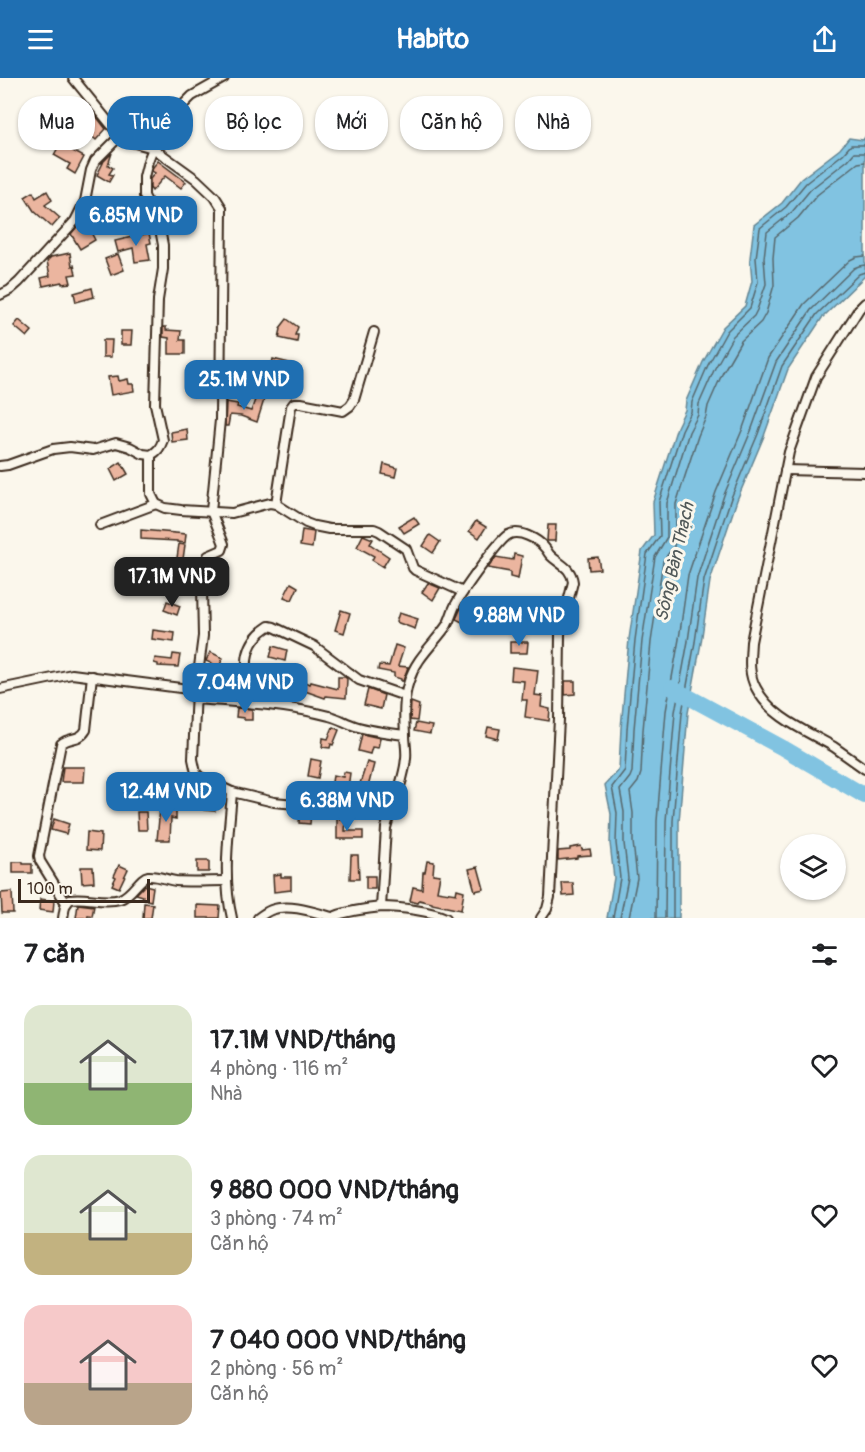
<!DOCTYPE html>
<html lang="vi">
<head>
<meta charset="utf-8">
<style>
	body { margin:0; font-family:Pangolin,sans-serif; background:#f6f6f6; color:#202124; height:100vh; display:flex; flex-direction:column; font-size:22px; white-space:nowrap }
	* { box-sizing:border-box; margin:0 }
	p { font-size:20px; color:#757577 }
	.icon { flex:none; width:33px; height:33px; fill:none; stroke:currentColor; stroke-width:2; stroke-linecap:round; stroke-linejoin:round }
	.map { position:relative; height:840px; overflow:hidden }
	.sheet { display:flex; flex-direction:column; background:#fff; flex:1 }
	.sheet>* { flex:none }
	.banner { position:absolute; left:18px; top:18px; width:830px; height:54px; display:flex; gap:12px }
	.fabs { position:absolute; left:780px; top:756px; display:grid; gap:12px }
	.fabs a { display:grid; place-items:center; width:66px; height:66px; border-radius:50%; background:#fff; box-shadow:0 2px 4px #0004; font-size:30px }
	.scale { position:absolute; left:18px; bottom:15px; width:132px; box-sizing:border-box; padding-left:6px; border:3px solid #3b2a1e; border-top:0; font-size:16px; line-height:21px; white-space:nowrap; color:#3b2a1e; -webkit-text-stroke:4px #fbf7ec; paint-order:stroke }
	.price { position:absolute; translate:-50% -51px; padding:0 14px; border-radius:12px; background:#1f6fb2; color:#fff; font-size:20px; line-height:39px; filter:drop-shadow(0 2px 3px #0008) }
	.price::after { content:''; position:absolute; left:50%; top:36px; width:18px; height:14px; margin-left:-9px; background:inherit; clip-path:polygon(0 0,100% 0,50% 100%) }
	.price.selected { background:#222; color:#fff }
	ul { padding:0; list-style:none }
	li { display:flex; align-items:center; gap:18px; height:150px; padding:0 24px }
	li span { display:grid; place-items:center; flex:none; width:168px; height:120px; border-radius:18px; color:#555 }
	li>.icon { margin-inline-start:auto }
	span .icon { width:72px; height:72px; fill:#fffc; stroke-width:1 }
	li b { font-size:26px }
	h2 { display:flex; justify-content:space-between; align-items:center; height:72px; padding:0 24px; font-size:26px }
	.chip { padding:0 21px; border-radius:24px; background:#fff; box-shadow:0 2px 4px #0004; font-size:21px; line-height:54px }
	.chip.selected { background:#1f6fb2; color:#fff }
	header { display:flex; justify-content:space-between; align-items:center; height:78px; padding:0 24px; background:#1f6fb2; color:#fff; font-size:27px; font-weight:700 }
	.map>svg:first-child { display:block }
	.water { fill:#81c3e1; stroke:#658693; stroke-width:1.5 }
	.lines { fill:none; stroke-linecap:round; stroke-linejoin:round }
	.shore { stroke:#57676c; stroke-width:1.5 }
	.river { stroke:#81c3e1; stroke-width:16 }
	.building { fill:#ebb59f; stroke:#3b2a1e; stroke-width:1.5 }
	.street-casing { stroke:#3b2a1e; stroke-width:12 }
	.street { stroke:#fbf7ec; stroke-width:8 }
	.labels { text-anchor:middle; dominant-baseline:central; stroke-width:6; stroke-linejoin:round; paint-order:stroke }
	.water-label { font-size:18px; font-style:italic; fill:#505858; stroke:#fbf7ec }
</style>
</head>
<body>
<header><svg class="icon" aria-label="menu" viewBox="0 0 24 24"><path d="M4 6h16M4 12h16M4 18h16"/></svg>Habito<svg class="icon" aria-label="share" viewBox="0 0 24 24"><path d="M12 15V3M7 8l5-5 5 5M5 13v7h14v-7"/></svg></header>
<div class="map">
<svg width="865" height="840" viewBox="0 0 865 840">
	<rect width="100%" height="100%" fill="#fbf7ec"/>
	<filter id="ink" filterUnits="userSpaceOnUse"><feTurbulence type="fractalNoise" baseFrequency=".0167" numOctaves="2"/><feDisplacementMap in="SourceGraphic" scale="12" xChannelSelector="R" yChannelSelector="G"/><feConvolveMatrix kernelMatrix="1 2 1 2 8 2 1 2 1" color-interpolation-filters="sRGB"/></filter>
	<g filter="url(#ink)">
		<path class="water" d="M865,59V198L822,240L788,291L764,358L737,422L710,503L701,565L688,635L679,744V840H607L614,800L610,765L611,736L605,707L619,691L621,650L629,561L642,473L654,457L653,424L677,349L685,332L686,323L703,284L723,249L745,228L752,203L750,180L754,147L782,125L801,101L840,71L849,60L863,62Z"/>
		<g class="lines">
			<g class="shore">
				<path d="M613,840L620,800L616,765L617,735L612,709L625,692L627,651L635,562L647,476L660,458L659,424L682,352L691,334L692,324L708,287L727,253L750,230L758,204L756,180L760,150L786,129L806,105L843,76L851,67H865"/>
				<path d="M620,840L628,800L624,765V734L620,712L630,699L632,694L634,651L642,563L655,479L667,459V425L689,354L698,337L699,326L715,290L733,258L754,238L757,232L766,206L764,180L767,154L792,134L811,111L848,82L854,75H865"/>
				<path d="M629,840L637,800L633,764V735L630,714L638,704L641,695L643,652L651,564L663,483L674,468L676,461V426L698,358L706,339L708,328L723,294L741,263L761,244L766,235L774,207L773,180L775,159L798,140L817,117L858,85L865,84"/>
				<path d="M656,840L657,743L666,633L679,561L688,497L716,414L743,350L768,280L804,226L850,182L856,179L865,178"/>
				<path d="M665,840L666,743L675,634L688,563L697,500L724,417L751,353L776,284L811,232L854,190L859,188L865,187"/>
				<path d="M673,840V743L682,635L695,564L704,502L731,420L758,356L782,288L817,236L859,196L865,194"/>
			</g>
			<path class="river" d="M672,610L783,670L865,718"/>
		</g>
		<g class="building">
			<path d="M47,24L60,41L44,53L31,37Z"/>
			<path d="M79,28L94,41L96,38L106,51L96,62L86,53L88,51L72,37Z"/>
			<path d="M60,66L84,79L75,96L67,91L70,86L54,77Z"/>
			<path d="M112,75L108,87L113,90L109,96L113,97L109,104L97,97L103,85H102Z"/>
			<path d="M158,83L186,104L181,110L165,98L152,113L150,110V101L155,95L152,93L153,89Z"/>
			<path d="M47,113L52,122L45,127L60,140L52,149L34,133L25,119L33,114L36,120Z"/>
			<path d="M85,143L95,162L80,171L71,156L80,145Z"/>
			<path d="M149,155L151,165L147,166L150,182L135,184L133,170L118,174L115,163Z"/>
			<path d="M70,175L72,188L74,187L76,196L69,197L71,205L62,206V204L43,208L41,200L50,198L47,183L51,179Z"/>
			<path d="M118,176L124,192L111,197L105,181Z"/>
			<path d="M92,210L94,219L76,224L74,215Z"/>
			<path d="M287,241L298,249L295,257H298L297,264L279,260L281,251L280,250Z"/>
			<path d="M19,242L32,253L27,259L14,248Z"/>
			<path d="M163,249H166V252L181,253L180,262H185V276H169V260L163,259Z"/>
			<path d="M121,253H132L131,267H121Z"/>
			<path d="M103,262H112L111,279H103Z"/>
			<path d="M273,281L294,286L289,310L279,308L280,304L260,299L256,313L226,307L227,298L249,302L253,290L270,294Z"/>
			<path d="M118,298L119,303L128,301L129,306H133L134,313L111,317L108,299Z"/>
			<path d="M256,319L264,322L257,344L241,338L230,337L228,348H225L226,324L238,326L237,329L251,333Z"/>
			<path d="M187,351L188,362L172,364L171,354Z"/>
			<path d="M121,384L128,396L116,403L110,391Z"/>
			<path d="M384,386L397,390L395,399L382,396Z"/>
			<path d="M414,439L419,446L404,455L399,448Z"/>
			<path d="M476,443L486,449L479,460L469,453Z"/>
			<path d="M548,447H556L555,463H547Z"/>
			<path d="M141,452L186,456L185,465L177,464V463L141,461Z"/>
			<path d="M302,452L314,454L312,470L300,468Z"/>
			<path d="M363,457L373,461L370,466L389,479L383,489L372,482L374,478L357,469Z"/>
			<path d="M430,457L440,464L433,475L423,468Z"/>
			<path d="M179,466L185,467L182,488L176,487Z"/>
			<path d="M514,476L522,478L518,501L510,499V494L488,490L496,479L513,482Z"/>
			<path d="M598,479L600,491L589,492L588,480Z"/>
			<path d="M291,505L298,509L292,522L284,519Z"/>
			<path d="M428,505L440,510L433,522L422,514Z"/>
			<path d="M167,523L180,528L177,537L164,532Z"/>
			<path d="M461,530L470,535L464,545L456,541Z"/>
			<path d="M341,532L350,535L344,555L335,552Z"/>
			<path d="M399,535L418,541L415,551L396,544Z"/>
			<path d="M153,552L175,555L174,564L152,561Z"/>
			<path d="M510,564H528L527,575H510Z"/>
			<path d="M395,567L404,570L398,588L408,589L403,603H401V601L394,599V595L378,592L379,587L389,588Z"/>
			<path d="M273,568L287,572L285,583L270,579Z"/>
			<path d="M210,574L223,580L219,589L206,583Z"/>
			<path d="M173,576L180,577L178,589L158,588V586L154,585L155,580L172,582Z"/>
			<path d="M512,589L538,592L535,617L542,618L541,629L550,631L549,643L525,639L527,622H522L524,603L511,602Z"/>
			<path d="M271,593L289,598L287,607L277,605V610L269,609Z"/>
			<path d="M338,599H345L347,601L346,620L326,618L325,620L302,612L304,604L310,606L311,604L338,611Z"/>
			<path d="M565,603H575V616L565,617Z"/>
			<path d="M368,611L384,617L381,631L364,627Z"/>
			<path d="M411,624L419,627L417,643L410,642Z"/>
			<path d="M237,630L252,631V642H244V640L236,639Z"/>
			<path d="M416,645L432,648L430,656L414,653Z"/>
			<path d="M333,649L339,652L333,667L331,666L330,670L322,669L323,660L328,661Z"/>
			<path d="M488,649L500,651L498,661L486,658Z"/>
			<path d="M362,656L380,660L378,670L372,669L370,676L358,673Z"/>
			<path d="M311,681L321,683L318,700L308,698Z"/>
			<path d="M367,684L374,686L367,713L381,715L379,729L354,724Z"/>
			<path d="M63,689H85L84,704H61Z"/>
			<path d="M344,694L350,695L348,710L340,709L339,714L331,712L333,697L343,699Z"/>
			<path d="M197,712L206,713L205,718L217,719L215,733L204,732V728L195,727Z"/>
			<path d="M160,730L176,731V741L171,740L170,762H157Z"/>
			<path d="M300,733L311,734L310,746L299,745Z"/>
			<path d="M137,734H146L147,752H138Z"/>
			<path d="M54,741L69,746L66,756L51,752Z"/>
			<path d="M337,741L346,742L345,753H363V761H337Z"/>
			<path d="M87,754L101,756L100,773L86,772Z"/>
			<path d="M581,768L582,772L590,771L591,777L577,778V780L558,782V773L570,772V770Z"/>
			<path d="M351,777H358L359,801H350Z"/>
			<rect x="197" y="783" width="12" height="11"/>
			<path d="M427,783L434,784L433,796L440,797L437,813L456,816L457,811L464,813L461,832L432,826V825L419,822L418,825L410,823L413,809L422,811L423,794H425Z"/>
			<path d="M13,784H23V786H32V795H13Z"/>
			<path d="M119,787L128,791L119,810L112,807L116,799L114,798Z"/>
			<path d="M81,789H93L94,804L82,805Z"/>
			<path d="M478,789L484,811L475,813L469,791Z"/>
			<path d="M281,796V799H291V812L274,814L273,797Z"/>
			<rect x="366" y="798" width="9" height="13"/>
			<path d="M562,805H573L574,817L563,818Z"/>
			<path d="M145,807L153,809L151,823L142,821L143,818L136,816Z"/>
			<path d="M12,814L13,835H2L1,815Z"/>
			<path d="M40,821L54,823L53,834L39,832Z"/>
			<path d="M144,825L153,826L151,840H143Z"/>
			<path d="M78,826L94,828L92,838L88,837L87,840H76Z"/>
			<path d="M197,827L220,828L219,840H197Z"/>
		</g>
		<g class="lines">
			<defs>
				<g id="street">
					<path d="M73,0L120,58L131,64L153,70L196,101L215,119L222,130L220,342L211,433L224,466L222,472L208,478L204,496L202,510L203,558L196,612L193,681L196,695L200,699L232,714L274,724L327,729L389,740"/>
					<path d="M0,217L10,212L19,204L75,143L85,123L91,92L95,83L120,58"/>
					<path d="M865,225L859,231L816,299L789,374L751,564C750,580 748,596 756,610C771,640 807,653 834,669C844,676 855,684 865,691"/>
					<path d="M151,377V416L156,426L165,430L181,432L232,435L270,425L276,426L306,445L314,448L329,451H374L379,453L406,471L413,490L415,492L463,514"/>
					<path d="M0,388L8,387L53,371L70,369L93,372L116,365L130,369L143,376L151,377C158,373 160,370 163,362L155,326L158,222L163,191V167L159,146L144,118V99L148,83L153,70L175,35L192,18L224,0"/>
					<path d="M785,392L865,394"/>
					<path d="M276,426L291,329L294,325H301L343,333L350,328L354,322L374,254"/>
					<path d="M100,447L156,426"/>
					<path d="M0,611L72,596L196,612"/>
					<path d="M196,621C239,624 288,627 329,638C338,640 346,645 355,648C371,653 388,655 405,657"/>
					<path d="M249,624C247,594 239,567 269,548L274,549L314,568L359,602L405,618"/>
					<path d="M66,825L40,783L39,778L61,666C70,658 79,664 86,652L92,598"/>
					<path d="M381,829L386,750C392,726 404,705 406,680C407,673 405,665 405,657C404,640 403,620 409,603C416,580 434,566 447,547C451,540 452,533 456,526C462,514 498,463 508,457C519,451 538,461 545,470C547,472 548,475 550,477C560,487 571,489 573,504L560,556L559,641L550,819L547,831L541,840"/>
					<path d="M63,840L65,828L70,821C86,818 103,826 120,821C132,817 140,799 148,798C157,797 167,802 176,803C192,804 210,803 226,803"/>
					<path d="M232,840C222,799 229,756 232,714"/>
					<path d="M258,840C262,837 266,834 271,832C289,825 314,834 332,839"/>
					<path d="M332,840C340,834 371,830 382,829C398,829 432,833 446,840"/>
				</g>
			</defs>
			<use href="#street" class="street-casing"/>
			<use href="#street" class="street"/>
		</g>
	</g>
	<g class="labels">
		<g class="water-label">
			<text transform="translate(675 484) rotate(-77)">Sông Bàn Thạch</text>
		</g>
	</g>
</svg>
<div class="fabs">
<a><svg class="icon" aria-label="layers" viewBox="0 0 24 24"><path d="M12 4l9 5-9 5-9-5zM3 14l9 5 9-5"/></svg></a>
</div>
<div class="scale">100 m</div>
<b class="price" style="left:136px;top:169px">6.85M VND</b>
<b class="price" style="left:244px;top:333px">25.1M VND</b>
<b class="price selected" style="left:172px;top:530px">17.1M VND</b>
<b class="price" style="left:519px;top:569px">9.88M VND</b>
<b class="price" style="left:245px;top:636px">7.04M VND</b>
<b class="price" style="left:166px;top:745px">12.4M VND</b>
<b class="price" style="left:347px;top:754px">6.38M VND</b>
<div class="banner">
<a class="chip">Mua</a>
<a class="chip selected">Thuê</a>
<a class="chip">Bộ lọc</a>
<a class="chip">Mới</a>
<a class="chip">Căn hộ</a>
<a class="chip">Nhà</a>
</div>
</div>
<section class="sheet">
<h2>7 căn<svg class="icon" aria-label="filters" viewBox="0 0 24 24"><path d="M4 7h16M4 17h16"/><circle cx="9" cy="7" r="2"/><circle cx="15" cy="17" r="2"/></svg></h2>
<ul>
<li><span style="background:linear-gradient(#dfe7d0 65%,#8fb573 0)"><svg class="icon" aria-label="home" viewBox="0 0 24 24"><path d="M3 11l9-7 9 7M6 9v11h12V9"/></svg></span><div><b>17.1M VND/tháng</b><p>4 phòng · 116 m²</p><p>Nhà</p></div><svg class="icon" aria-label="heart" viewBox="0 0 24 24"><path d="M12 20l-8-8c-3-5 5-10 8-4 3-6 11-1 8 4z"/></svg></li>
<li><span style="background:linear-gradient(#dfe7d0 65%,#c2b280 0)"><svg class="icon" aria-label="home" viewBox="0 0 24 24"><path d="M3 11l9-7 9 7M6 9v11h12V9"/></svg></span><div><b>9 880 000 VND/tháng</b><p>3 phòng · 74 m²</p><p>Căn hộ</p></div><svg class="icon" aria-label="heart" viewBox="0 0 24 24"><path d="M12 20l-8-8c-3-5 5-10 8-4 3-6 11-1 8 4z"/></svg></li>
<li><span style="background:linear-gradient(#f6c9c9 65%,#b9a48a 0)"><svg class="icon" aria-label="home" viewBox="0 0 24 24"><path d="M3 11l9-7 9 7M6 9v11h12V9"/></svg></span><div><b>7 040 000 VND/tháng</b><p>2 phòng · 56 m²</p><p>Căn hộ</p></div><svg class="icon" aria-label="heart" viewBox="0 0 24 24"><path d="M12 20l-8-8c-3-5 5-10 8-4 3-6 11-1 8 4z"/></svg></li>
</ul>
</section>
</body>
</html>
